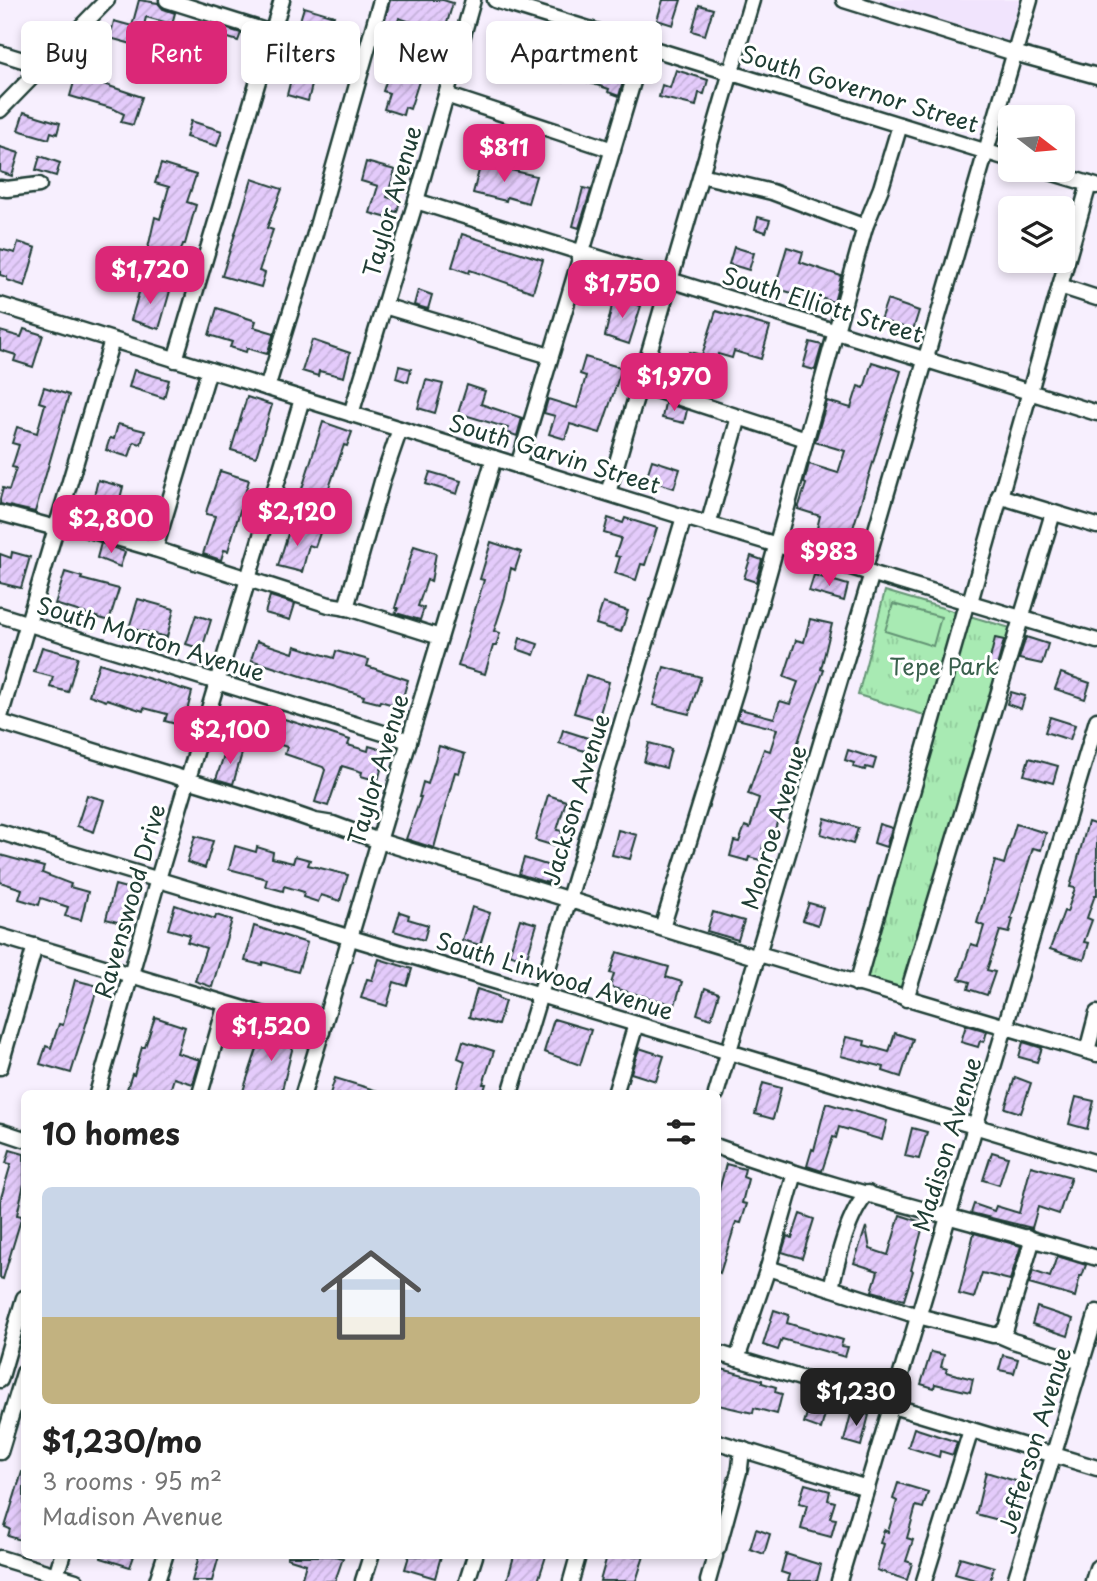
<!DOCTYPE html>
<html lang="en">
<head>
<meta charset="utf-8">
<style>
	body { margin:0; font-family:"Playpen Sans",sans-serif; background:#f6f6f6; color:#222; height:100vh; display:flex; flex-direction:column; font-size:26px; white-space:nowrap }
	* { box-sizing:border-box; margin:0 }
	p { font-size:23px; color:#767676 }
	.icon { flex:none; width:38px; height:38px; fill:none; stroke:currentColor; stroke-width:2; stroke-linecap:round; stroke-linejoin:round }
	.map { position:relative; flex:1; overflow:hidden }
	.details { position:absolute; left:21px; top:1090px; width:700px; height:469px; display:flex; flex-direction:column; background:#fff; border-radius:10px; box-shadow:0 4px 10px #0003 }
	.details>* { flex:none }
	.guide { position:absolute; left:21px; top:21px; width:700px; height:63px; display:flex; gap:14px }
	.needle { width:46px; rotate:106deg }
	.buttons { position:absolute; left:998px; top:105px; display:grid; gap:14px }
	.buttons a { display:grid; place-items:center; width:77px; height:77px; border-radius:10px; background:#fff; box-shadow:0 4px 10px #0003; font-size:35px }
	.price { position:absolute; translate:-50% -60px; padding:0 16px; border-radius:14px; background:#db2777; color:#fff; font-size:23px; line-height:46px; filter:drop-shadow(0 2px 4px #0008) }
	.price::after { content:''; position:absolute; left:50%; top:42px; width:21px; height:16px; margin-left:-10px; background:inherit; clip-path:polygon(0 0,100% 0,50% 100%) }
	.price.current { background:#222; color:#fff }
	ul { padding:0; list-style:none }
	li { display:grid; align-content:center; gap:14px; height:371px; padding:0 21px }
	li+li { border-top:2px solid #e0e0e0 }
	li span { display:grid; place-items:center; height:217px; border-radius:10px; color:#555 }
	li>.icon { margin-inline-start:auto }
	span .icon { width:126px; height:126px; fill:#fffc; stroke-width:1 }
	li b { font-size:30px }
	h2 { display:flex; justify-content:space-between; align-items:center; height:84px; padding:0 21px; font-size:30px }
	.pill { padding:0 24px; border-radius:10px; background:#fff; box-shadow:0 4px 10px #0003; font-size:24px; line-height:63px }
	.pill.current { background:#db2777; color:#fff }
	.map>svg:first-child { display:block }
	.built { fill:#f1e4fd }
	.grass { fill:url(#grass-tufts); stroke:#649474; stroke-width:2 }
	.pitch { fill:#a8eab3; stroke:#649474; stroke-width:2 }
	.building { fill:url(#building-hatch); stroke:#1f3d34; stroke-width:2 }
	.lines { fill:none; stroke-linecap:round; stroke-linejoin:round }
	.minor-casing { stroke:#1f3d34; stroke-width:19 }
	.minor { stroke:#fff; stroke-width:14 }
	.labels { text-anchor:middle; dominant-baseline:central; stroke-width:6; stroke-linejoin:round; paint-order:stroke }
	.street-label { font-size:23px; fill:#1f3d34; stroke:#fff }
	.park-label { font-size:23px; fill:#3a604d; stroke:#fff }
</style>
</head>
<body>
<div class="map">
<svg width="1097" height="1581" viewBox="0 0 1097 1581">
	<defs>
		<pattern id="grass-tufts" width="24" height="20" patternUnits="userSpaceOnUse" patternTransform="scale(1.75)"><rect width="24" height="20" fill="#a8eab3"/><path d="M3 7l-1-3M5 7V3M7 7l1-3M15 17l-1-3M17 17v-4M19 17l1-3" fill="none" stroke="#90ca9b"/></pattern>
		<pattern id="building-hatch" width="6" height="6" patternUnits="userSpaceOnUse" patternTransform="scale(1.75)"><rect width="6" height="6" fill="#e4cbfb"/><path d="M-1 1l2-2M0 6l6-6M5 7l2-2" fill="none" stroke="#c3afd8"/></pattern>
	</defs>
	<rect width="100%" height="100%" fill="#f7effe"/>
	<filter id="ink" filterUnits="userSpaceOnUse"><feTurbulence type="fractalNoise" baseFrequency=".0143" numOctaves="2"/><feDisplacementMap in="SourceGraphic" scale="14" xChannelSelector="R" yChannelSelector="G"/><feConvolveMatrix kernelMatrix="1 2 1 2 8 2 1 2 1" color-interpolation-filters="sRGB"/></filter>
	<g filter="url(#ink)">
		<path class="built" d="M835,0H1030L1014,53Z"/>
		<path class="grass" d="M885,591L1017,630L909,995L856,979L934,718L858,695Z"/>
		<path class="pitch" d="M893,604L941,617L933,646L885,631Z"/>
		<g class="building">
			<path d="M139,0L158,3L163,9L175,13L172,24L146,17L139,46L110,38L114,21L132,26Z"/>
			<path d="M390,0H443L453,3L444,33L399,18L393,39L381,35Z"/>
			<path d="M663,0H681L673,25L657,20Z"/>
			<path d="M699,5L713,9L705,35L692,31Z"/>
			<path d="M304,7L334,16L322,52L326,54L321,71L316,69L308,101L287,95L295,63L288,61Z"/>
			<path d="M207,23L241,33L238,41L205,31Z"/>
			<path d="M519,31L531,35L524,58L512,54Z"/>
			<path d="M563,41L575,44L570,58L589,65L594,50L629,60L619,96L608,92L609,89L565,75L563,82L551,79Z"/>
			<path d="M392,63L422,72L410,109L405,107L403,115L384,109L389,93L383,91Z"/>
			<path d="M676,70L708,80L704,94L699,93L696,106L659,97L662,85L670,88Z"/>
			<path d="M76,75L142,97L133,125L121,122L124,114L114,109L70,96Z"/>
			<path d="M24,112L60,123L57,134L51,132L49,139L18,130Z"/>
			<path d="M191,121L222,131L217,146L186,137Z"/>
			<path d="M0,147L19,153L12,176L0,172Z"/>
			<path d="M40,156L60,163L56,176L36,170Z"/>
			<path d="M366,162L395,170L387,197L400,201L397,212L393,211L391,219L370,213L378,186L361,181Z"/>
			<path d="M481,163L536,176L528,203L507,197L506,201L473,193Z"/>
			<path d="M161,164L196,175L187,202L196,205L185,244H183L176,266L146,257L155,217L160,219L169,187L155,183Z"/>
			<path d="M252,179L282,189L267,228L273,230L259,271L265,273L261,287L222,276Z"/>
			<path d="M583,188L591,190L579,228L573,226Z"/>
			<path d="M758,217L770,220L766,232L755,229Z"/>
			<path d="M462,234L543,260L533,292L470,270L469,273L452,267Z"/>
			<path d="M18,242L36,248L25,286L7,280V277L0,275V249L15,253Z"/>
			<path d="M734,247L754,253L749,270L729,264Z"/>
			<path d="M787,247L803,252L800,262L841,276L834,302L810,295L809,298L775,288Z"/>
			<path d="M142,282L170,291L159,329L131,320Z"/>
			<path d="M418,290L432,295L428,309L414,305Z"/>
			<path d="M614,297L641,306L629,344L605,336Z"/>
			<path d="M887,300L919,311L913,330L880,320Z"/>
			<path d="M217,308L256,321L254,327L274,333L267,354L247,348L246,352L230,347L232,342L209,335Z"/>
			<path d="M716,311L770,327L761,359L734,351L732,358L718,354L710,381L697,376L699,368L686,364L689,352L702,355Z"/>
			<path d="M24,329L43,335L33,367L14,361L16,355L0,350V331L21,337Z"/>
			<path d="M312,340L350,353L344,377L319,371L318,376L302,371Z"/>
			<path d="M810,342L822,345L815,370L803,367Z"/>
			<path d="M585,357L622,368L600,433L570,424L565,439L549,434L555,416L544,413L548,399L577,408L586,376L580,374Z"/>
			<path d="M872,362L901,371L850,538L817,528L820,516L798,509L806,484L804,483L809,464L838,473L845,451L815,442L827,401L851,408L858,386L864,388Z"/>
			<path d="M399,366L411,369L408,382L396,378Z"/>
			<path d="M134,370L169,380L164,398L129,387Z"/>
			<path d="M426,380L443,384L435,413L418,408Z"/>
			<path d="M467,385L485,391L481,404L522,418L517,436L506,432L508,428L458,413Z"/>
			<path d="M44,387L69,395L35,512L0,504V499L3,488L9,490L16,468L12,467L19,445L12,443L17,427L37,433L45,404L39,402Z"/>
			<path d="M247,397L272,405L256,457L231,450Z"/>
			<path d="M665,403L687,410L684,423L662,418Z"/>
			<path d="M323,422L352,432L347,446L344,445L324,502L300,495Z"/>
			<path d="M118,424L145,431L141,444L134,442L129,457L106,450L110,438L114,439Z"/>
			<path d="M652,460L680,469L674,488L646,479Z"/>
			<path d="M220,471L249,480L228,551L224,550L221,560L203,554L215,516L206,514L207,509Z"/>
			<path d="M430,472L461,481L457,494L426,484Z"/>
			<path d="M98,480L123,487L115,517L121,519L119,528L88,520Z"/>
			<path d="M608,518L623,523L625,518L657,528L645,565L641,564L636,580L615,573L620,557L615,556L621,538L604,533Z"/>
			<path d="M291,524L320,533L315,547L309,545L302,572L278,566Z"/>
			<path d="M491,542L521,552L515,570L511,568L505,597L494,631L500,633L496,646H493L485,674L458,666L484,580L480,579Z"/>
			<path d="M101,543L125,552L120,567L97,558Z"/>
			<path d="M414,546L436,553L431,582L427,580L418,606L424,608L420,620L396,613L398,608H395Z"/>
			<path d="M12,552L30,557L21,588L0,583V554L11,558Z"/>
			<path d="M751,556L762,560L756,582L744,578Z"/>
			<path d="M65,572L82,577L81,579L119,589L109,621L55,604Z"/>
			<path d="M814,575L848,585L844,601L809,591Z"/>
			<path d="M270,596L295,604L290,620L265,613Z"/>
			<path d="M138,599L174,609L167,637L129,628Z"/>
			<path d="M603,603L628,611L621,632L596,624Z"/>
			<path d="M196,615L211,620L202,649L186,644Z"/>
			<path d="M810,619L832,624L821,669L824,670L804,724L793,758L798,760L793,776L789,775L774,834L771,833L767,847L763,846L760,860L749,857L748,861L730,856L734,841L739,842L745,826L750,828L759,798L748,794L764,749L770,751L777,729L737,719L740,709L774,718L780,701L790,704L798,682L784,677L796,640L804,642Z"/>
			<path d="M1026,637L1048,644L1042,664L1019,659Z"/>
			<path d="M520,638L538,644L534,655L517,649Z"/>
			<path d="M995,638L1004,640L996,670L988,668Z"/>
			<path d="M257,641L293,653L295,646L334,658L336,651L369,660L367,666L408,680L400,707L380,701L379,703L363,699L364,696L251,660Z"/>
			<path d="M42,647L78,657L68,692L50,687L53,677L34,672Z"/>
			<path d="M99,663L192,692L183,726L165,721L167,714L144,708L143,711L107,699L106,701L89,695Z"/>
			<path d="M664,667L701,677L689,714L653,705Z"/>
			<path d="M1061,673L1090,683L1085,699L1055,689Z"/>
			<path d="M586,675L609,682L598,720L574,713Z"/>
			<path d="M1011,692L1025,696L1021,709L1007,704Z"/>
			<path d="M275,716L350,740L348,745L368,751L369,746L386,751L378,781L361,776L362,772L342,766L328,806L315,802L325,770L323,767L285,754L287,747L268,741Z"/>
			<path d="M1050,717L1075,725L1070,740L1045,732Z"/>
			<path d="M563,730L591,739L588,752L559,743Z"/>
			<path d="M649,743L671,749L666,768L644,762Z"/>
			<path d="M229,746L243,750L233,784L216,779L223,758L226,759Z"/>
			<path d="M439,746L465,754L459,773L455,772L434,848L406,839L421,797H419L423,782L428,784Z"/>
			<path d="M848,750L876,759L873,769L866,767L865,770L853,767L854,763L845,760Z"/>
			<path d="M1029,758L1058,766L1053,783L1024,775Z"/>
			<path d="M87,795L104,800L94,832L77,826Z"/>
			<path d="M548,795L566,801L557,830L562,831L558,847L535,840Z"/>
			<path d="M825,818L858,828L853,844L821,834Z"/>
			<path d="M1088,822L1097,825V895H1095L1087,918L1092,920L1084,942L1089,943L1084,960L1050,949L1064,911L1067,912L1075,888L1070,887Z"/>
			<path d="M879,824L892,828L886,847L874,843Z"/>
			<path d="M1016,824L1046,833L1041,850L1033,848L1011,919H1013L1009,933L1000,931L987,970L995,972L987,995L968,989L970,982L959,979L971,944L978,946L984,926L977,923L995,861L1004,864Z"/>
			<path d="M618,830L637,835L630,859L612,855Z"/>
			<path d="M195,836L213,841L205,868L187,862Z"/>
			<path d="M235,846L256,852L257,847L273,852L272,858L293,863L295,856L310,860L308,865L348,875L340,901L321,895L318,902L303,897L304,892L284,886L283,891L265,886L267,879L229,869Z"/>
			<path d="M0,855L44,867L42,873L71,884L70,887L88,892L81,920L65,916L68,907L41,898L39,905L19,899L22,889L0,882Z"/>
			<path d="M524,858L553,867L548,883L519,874Z"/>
			<path d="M115,885L134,890L125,924L106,919Z"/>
			<path d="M809,903L823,907L818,925L803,920Z"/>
			<path d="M175,905L215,919L216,915L232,920L212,987L195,981L206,948L187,942L190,935L168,929Z"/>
			<path d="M472,907L490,913L480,945L462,940Z"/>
			<path d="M400,912L409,915L408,919L428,925L424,940L394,931Z"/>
			<path d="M713,912L744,921L738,940L707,931Z"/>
			<path d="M520,919L537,924L526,960L509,954Z"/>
			<path d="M254,926L307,943L298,972L263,962L262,965L245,961Z"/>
			<path d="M617,952L669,967L666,977L682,982L675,1005L610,987L614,974L610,973Z"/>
			<path d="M379,959L412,969L407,986L394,982L387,1006L361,998L367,979L372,980Z"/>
			<path d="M75,980L98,986L71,1073L40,1064L46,1046L51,1048L59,1024L63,1025Z"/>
			<path d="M705,988L719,993L711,1019L697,1014Z"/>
			<path d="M477,989L498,996L497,998L505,1001L498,1025L469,1017Z"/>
			<path d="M155,1017L185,1027L177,1053L200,1060L193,1084L174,1078L169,1094H141L127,1089L132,1074L134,1075L142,1047H145Z"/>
			<path d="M554,1019L591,1030L580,1065L544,1052Z"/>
			<path d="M966,1025L987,1031L984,1042L980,1041L978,1047L961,1042Z"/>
			<path d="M269,1026L296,1034L281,1094H253L243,1091L258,1046L262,1048Z"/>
			<path d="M895,1033L913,1039L901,1077L883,1071L884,1067L841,1056L846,1037L865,1041L864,1045L889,1052Z"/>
			<path d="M463,1041L494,1051L483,1084H486L483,1094H455L465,1061L458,1058Z"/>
			<path d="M1023,1042L1042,1048L1037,1062L1019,1057Z"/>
			<path d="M639,1048L664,1056L656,1081L631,1073Z"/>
			<path d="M1015,1077L1031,1083L1021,1113L1005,1108Z"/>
			<path d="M335,1078L378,1091V1094H330Z"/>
			<path d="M763,1083L781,1088L773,1119L755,1114Z"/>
			<path d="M1076,1097L1094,1101L1087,1129L1069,1124Z"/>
			<path d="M826,1103L887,1121L882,1140L839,1127L836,1138L833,1137L822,1171L807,1166L812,1149L814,1150Z"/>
			<path d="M912,1128L927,1132L919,1159L905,1156Z"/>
			<path d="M10,1150L24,1154V1184L17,1215L22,1216L3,1279L0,1278V1201L11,1164L6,1163Z"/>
			<path d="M992,1152L1008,1157L999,1185L983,1180Z"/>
			<path d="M726,1164L745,1169L743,1177L748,1179L742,1203L747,1204L741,1223L736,1222L720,1273L718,1272V1194Z"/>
			<path d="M1031,1166L1071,1177L1059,1214L1038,1207L1032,1228L971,1213L974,1204L994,1211L996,1206L1019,1213Z"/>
			<path d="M800,1214L814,1219L802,1258L782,1252L787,1236L792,1238Z"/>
			<path d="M900,1215L921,1222L919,1229L922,1230L911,1270L913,1271L904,1300L872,1291L878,1271L854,1263L866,1227L870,1249L888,1255Z"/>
			<path d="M974,1233L1021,1246L1010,1280L982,1273L974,1298L959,1294Z"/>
			<path d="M1057,1256L1086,1265L1082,1276H1080L1075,1297L1029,1284L1033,1271L1050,1277Z"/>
			<path d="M1037,1307L1073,1319L1068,1336L1032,1324Z"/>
			<path d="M774,1310L789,1315L787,1323L843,1340L841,1346L848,1347L845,1357L782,1339L778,1350L763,1345Z"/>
			<path d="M931,1352L944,1355L941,1367L947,1369L946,1372L973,1379L970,1392L935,1384L934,1388L921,1384Z"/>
			<path d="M1003,1355L1018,1359L1014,1373L999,1370Z"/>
			<path d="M718,1368L762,1380V1383L776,1387L775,1392L782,1394L777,1414L754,1408L753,1413L718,1405Z"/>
			<path d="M812,1398L828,1403L821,1429L804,1423Z"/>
			<path d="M852,1410L869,1415L861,1446L844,1441Z"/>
			<path d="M914,1428L957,1442L953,1455L940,1451L939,1457L908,1447Z"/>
			<path d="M22,1472H24V1541L8,1536L10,1529L5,1527Z"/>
			<path d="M986,1472L1022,1483L1010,1523L976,1514Z"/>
			<path d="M898,1483L928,1492L923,1508L916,1506L907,1538L913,1540L906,1561L912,1563L907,1580L877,1570L884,1544L880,1543L884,1530L888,1532L897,1501L893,1499Z"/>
			<path d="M805,1484L830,1491L828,1500L835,1502L830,1518L836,1519L831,1537L801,1529L807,1505L799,1503Z"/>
			<path d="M756,1529L770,1534L764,1554L750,1549Z"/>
			<path d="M786,1554L821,1565L817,1581H788L790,1575L781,1572Z"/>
			<path d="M101,1556H134L130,1567L101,1558Z"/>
			<path d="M199,1556H219L212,1581H192Z"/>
			<path d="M287,1556H334L343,1558L335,1581H301L306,1564L287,1558Z"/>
			<path d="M409,1556H441L435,1578L405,1569Z"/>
			<path d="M514,1556H546L538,1581H507Z"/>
			<path d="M607,1556H644L636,1581H600Z"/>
			<path d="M960,1557L994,1567L990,1581H979L955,1574Z"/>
		</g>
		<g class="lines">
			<defs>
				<g id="minor">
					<path d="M167,0L272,33"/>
					<path d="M495,0L1010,159"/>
					<path d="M844,0L1014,53L1097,76"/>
					<path d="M0,53L26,61L36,72"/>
					<path d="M446,95L613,150"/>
					<path d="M0,110L107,0"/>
					<path d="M1043,170L1096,186"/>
					<path d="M701,175L772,192L865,227"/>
					<path d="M0,188L7,189L39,185"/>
					<path d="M416,201L1097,413"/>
					<path d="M1060,286L1097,298"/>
					<path d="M0,305L684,517L1097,641"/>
					<path d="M384,306L550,356"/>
					<path d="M175,360L282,0"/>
					<path d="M640,385L806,439"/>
					<path d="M267,388L314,237L381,0"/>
					<path d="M351,414L416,201L473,0"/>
					<path d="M518,466L644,45"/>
					<path d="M608,493L752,0"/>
					<path d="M999,496L1097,526"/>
					<path d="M0,513L56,528"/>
					<path d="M58,521L155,549L329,605L348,608L440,637"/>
					<path d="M708,525L739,417"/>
					<path d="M155,549L209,370"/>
					<path d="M864,571L1030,0"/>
					<path d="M970,602L1089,184"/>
					<path d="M346,608L383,478L400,429"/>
					<path d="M0,615L409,741"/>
					<path d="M0,717L112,340"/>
					<path d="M0,722L272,806L315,821L333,824L379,841L758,958"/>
					<path d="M0,832L1097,1163"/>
					<path d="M662,928L737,687L865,227L881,188L900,125"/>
					<path d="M0,936L322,1032"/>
					<path d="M759,954L1097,1054"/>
					<path d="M857,984L967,601"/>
					<path d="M906,999L1053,513"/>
					<path d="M1087,1051L1097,1013"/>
					<path d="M0,1067L35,946"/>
					<path d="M97,1094L158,879L302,399"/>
					<path d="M200,1094L226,1004"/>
					<path d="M303,1094L494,458"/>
					<path d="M510,1094L684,517"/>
					<path d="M615,1094L636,1024"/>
					<path d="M716,1094L872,573"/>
					<path d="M0,1131L24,1139"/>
					<path d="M718,1147C842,1192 971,1220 1097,1258"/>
					<path d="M768,1268L918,1316L993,1335H999L1006,1328L1031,1245L1028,1237"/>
					<path d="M831,1288C837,1261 848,1213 868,1193"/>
					<path d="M999,1335L1013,1341L1082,1362"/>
					<path d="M718,1353L1097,1468"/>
					<path d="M737,1359L768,1268L795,1173"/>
					<path d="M0,1380L24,1298"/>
					<path d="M718,1442L867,1488"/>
					<path d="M0,1452L24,1373"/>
					<path d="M718,1548L740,1468L742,1449"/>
					<path d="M0,1558L76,1581"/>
					<path d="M54,1581L62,1556"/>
					<path d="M157,1581L165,1556"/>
					<path d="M363,1581L371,1556"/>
					<path d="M467,1581L475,1556"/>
					<path d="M571,1581L578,1556"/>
					<path d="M708,1581L715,1556"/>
					<path d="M839,1581L1097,720"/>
					<path d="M924,1581L971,1430"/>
					<path d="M1015,1581L1097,1312"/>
					<path d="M1093,1581L1097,1568"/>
				</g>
			</defs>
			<use href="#minor" class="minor-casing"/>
			<use href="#minor" class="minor"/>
		</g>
	</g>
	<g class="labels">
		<g class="street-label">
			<text transform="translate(860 88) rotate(17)">South Governor Street</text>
			<text transform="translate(391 201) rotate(-74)">Taylor Avenue</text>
			<text transform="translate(823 304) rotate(17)">South Elliott Street</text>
			<text transform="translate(555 453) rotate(17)">South Garvin Street</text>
			<text transform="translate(151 638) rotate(17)">South Morton Avenue</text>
			<text transform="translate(377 769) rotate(-73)">Taylor Avenue</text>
			<text transform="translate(575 799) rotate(-73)">Jackson Avenue</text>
			<text transform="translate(773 827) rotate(-73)">Monroe Avenue</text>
			<text transform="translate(129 901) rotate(-74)">Ravenswood Drive</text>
			<text transform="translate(555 975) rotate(17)">South Linwood Avenue</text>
			<text transform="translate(946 1144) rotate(-73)">Madison Avenue</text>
			<text transform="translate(1034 1440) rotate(-73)">Jefferson Avenue</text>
		</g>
		<g class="park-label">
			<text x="944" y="665">Tepe Park</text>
		</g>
	</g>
</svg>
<div class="buttons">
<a><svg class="needle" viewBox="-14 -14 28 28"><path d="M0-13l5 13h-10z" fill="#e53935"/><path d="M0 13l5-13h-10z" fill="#767676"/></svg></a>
<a><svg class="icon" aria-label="layers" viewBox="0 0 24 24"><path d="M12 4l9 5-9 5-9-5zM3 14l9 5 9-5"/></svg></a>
</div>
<b class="price" style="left:504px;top:184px">$811</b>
<b class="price" style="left:150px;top:306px">$1,720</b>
<b class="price" style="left:622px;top:320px">$1,750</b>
<b class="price" style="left:674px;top:413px">$1,970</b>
<b class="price" style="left:297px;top:548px">$2,120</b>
<b class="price" style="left:111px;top:555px">$2,800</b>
<b class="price" style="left:829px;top:588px">$983</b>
<b class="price" style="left:230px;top:766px">$2,100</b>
<b class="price" style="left:271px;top:1063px">$1,520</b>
<b class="price current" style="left:856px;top:1428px">$1,230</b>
<div class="guide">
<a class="pill">Buy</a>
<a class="pill current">Rent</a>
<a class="pill">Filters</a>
<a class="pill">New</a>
<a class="pill">Apartment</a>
</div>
<section class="details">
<h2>10 homes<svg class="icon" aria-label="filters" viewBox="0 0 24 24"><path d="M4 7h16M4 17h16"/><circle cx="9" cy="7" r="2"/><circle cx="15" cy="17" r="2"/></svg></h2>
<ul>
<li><span style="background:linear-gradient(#c9d6e8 60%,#c2b280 0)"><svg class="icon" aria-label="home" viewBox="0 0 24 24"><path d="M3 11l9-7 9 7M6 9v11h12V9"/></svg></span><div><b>$1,230/mo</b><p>3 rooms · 95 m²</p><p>Madison Avenue</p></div></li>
</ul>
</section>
</div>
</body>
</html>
